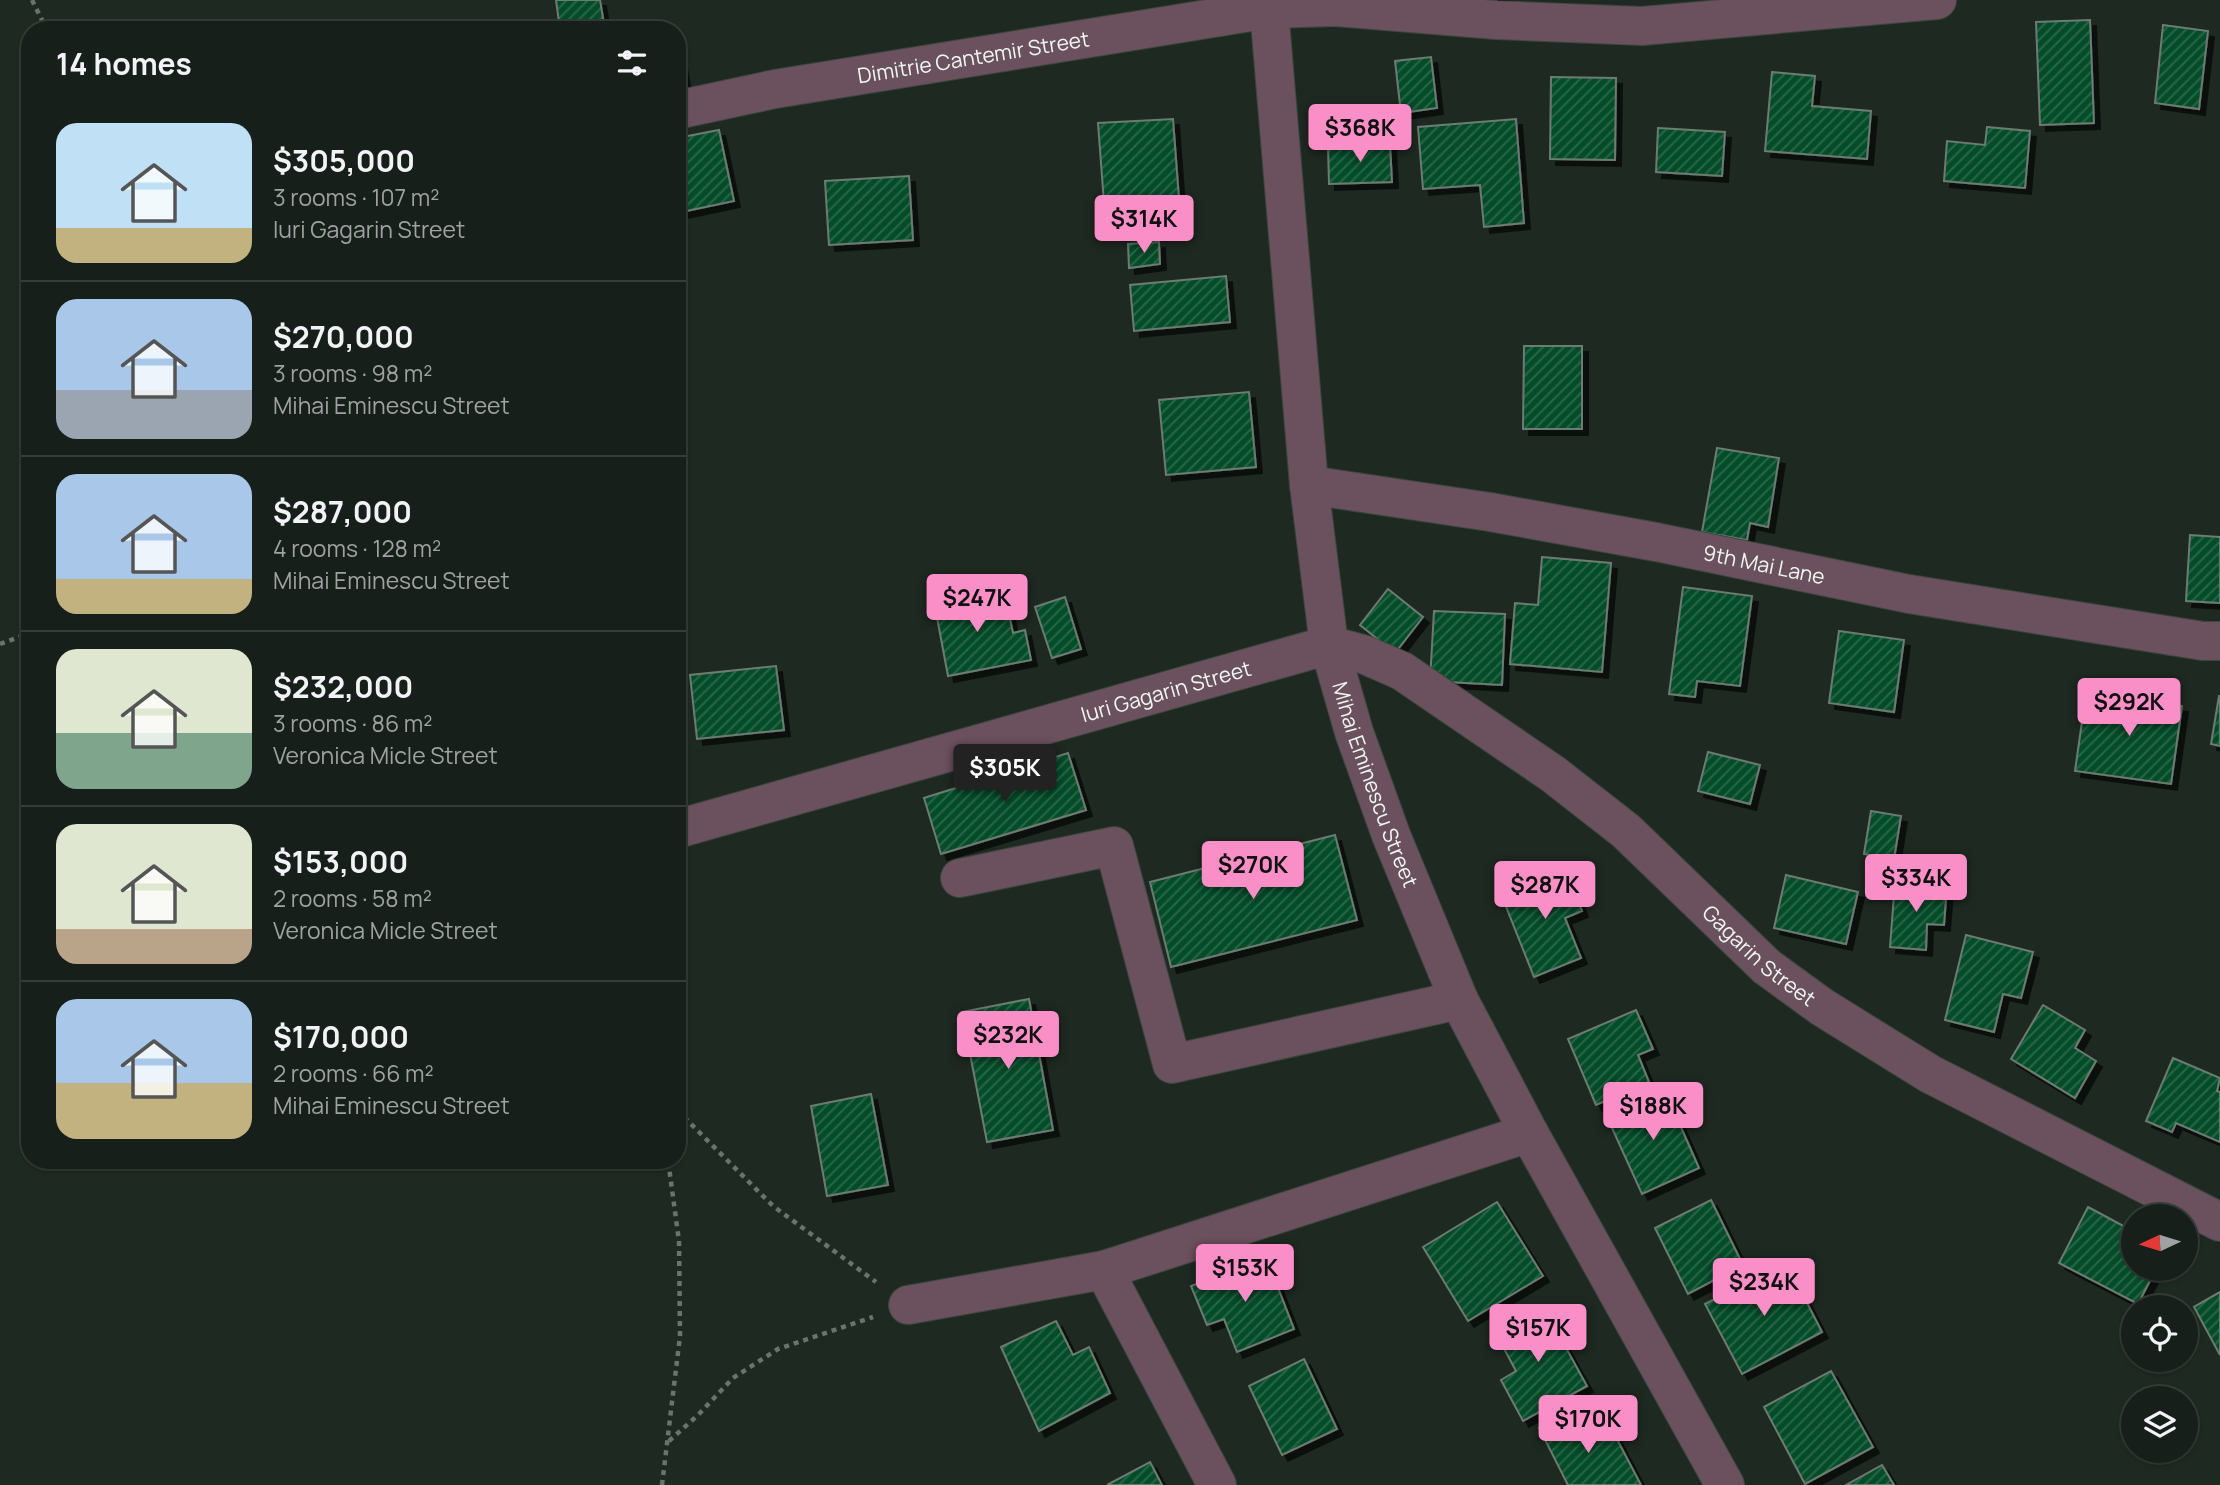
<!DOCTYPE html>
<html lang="en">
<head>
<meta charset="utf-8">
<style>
	body { margin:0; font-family:Manrope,sans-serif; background:#1f2722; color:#f1f3f6; height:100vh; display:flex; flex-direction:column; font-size:26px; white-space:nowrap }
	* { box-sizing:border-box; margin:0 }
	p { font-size:23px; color:#9ea2a2 }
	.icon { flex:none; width:38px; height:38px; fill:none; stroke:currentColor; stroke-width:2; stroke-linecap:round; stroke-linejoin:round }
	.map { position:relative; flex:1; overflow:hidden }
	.panel { position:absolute; left:21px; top:21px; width:665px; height:1148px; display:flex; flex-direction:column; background:#161f19; border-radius:28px; box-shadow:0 2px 5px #0004,0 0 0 2px #353d38 }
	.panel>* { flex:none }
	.needle { width:46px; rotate:266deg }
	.fabs { position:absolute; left:2121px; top:1204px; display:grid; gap:14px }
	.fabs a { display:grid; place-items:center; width:77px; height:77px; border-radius:50%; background:#161f19; box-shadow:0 2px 5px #0004,0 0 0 2px #353d38; font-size:35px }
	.price { position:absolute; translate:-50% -60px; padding:0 16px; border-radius:7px; background:#fa8fc7; color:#111; font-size:23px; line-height:46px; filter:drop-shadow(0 2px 4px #0008) }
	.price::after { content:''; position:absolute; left:50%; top:42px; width:21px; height:16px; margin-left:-10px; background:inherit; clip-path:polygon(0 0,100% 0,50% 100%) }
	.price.active { background:#222; color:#fff }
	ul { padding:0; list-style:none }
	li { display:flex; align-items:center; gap:21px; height:175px; padding:0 35px }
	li+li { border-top:2px solid #353d38 }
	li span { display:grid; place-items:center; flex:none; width:196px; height:140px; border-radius:21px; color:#555 }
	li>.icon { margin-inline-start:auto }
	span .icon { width:84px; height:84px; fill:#fffc; stroke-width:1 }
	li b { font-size:30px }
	h2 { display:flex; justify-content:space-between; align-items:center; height:84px; padding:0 35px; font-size:30px }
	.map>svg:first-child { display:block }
	.building { fill:url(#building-hatch); stroke:#6d7b72; stroke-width:2; filter:url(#shadow) }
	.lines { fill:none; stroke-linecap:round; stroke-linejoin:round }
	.street-casing { stroke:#3b463e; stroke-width:40 }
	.path { stroke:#6a746d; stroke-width:4.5; stroke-dasharray:5 5; stroke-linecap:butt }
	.street { stroke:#6b505d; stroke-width:38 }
	.labels { text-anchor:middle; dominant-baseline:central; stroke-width:6; stroke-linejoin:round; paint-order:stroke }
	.street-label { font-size:21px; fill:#eff7f2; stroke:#142018 }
</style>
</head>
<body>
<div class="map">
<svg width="2220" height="1485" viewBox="0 0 2220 1485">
	<defs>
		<pattern id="building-hatch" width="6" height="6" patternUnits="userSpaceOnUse" patternTransform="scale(1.75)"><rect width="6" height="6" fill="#064e2b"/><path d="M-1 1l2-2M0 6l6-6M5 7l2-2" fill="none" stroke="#2b684a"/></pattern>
		<filter id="shadow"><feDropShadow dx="6" dy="6" stdDeviation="0" flood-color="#0009"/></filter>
	</defs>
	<rect width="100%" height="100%" fill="#1e2921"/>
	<g class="building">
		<path d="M556,0H600L605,30H560Z"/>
		<path d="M2090,20L2094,123L2040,125L2036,22Z"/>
		<path d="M2163,25L2208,31L2199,109L2155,103Z"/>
		<path d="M677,40L684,80L677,81Z"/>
		<path d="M1431,57L1437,108L1401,113L1395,61Z"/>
		<path d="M1772,72L1815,76L1812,106L1871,111L1867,159L1765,151Z"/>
		<path d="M1551,77L1616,78L1615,160L1550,159Z"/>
		<path d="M1173,119L1179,199L1104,203L1098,123Z"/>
		<path d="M1516,119L1524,223L1484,227L1480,185L1423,189L1418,127Z"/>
		<path d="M1987,127L2030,131L2025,188L1944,181L1947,141L1985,145Z"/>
		<path d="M1658,128L1725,132L1722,176L1656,172Z"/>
		<path d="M719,130L734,201L677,213V138Z"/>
		<path d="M1390,145L1392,182L1329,184L1328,146Z"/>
		<path d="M909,176L913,240L829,245L825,181Z"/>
		<path d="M1159,242L1160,264L1129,268L1128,244Z"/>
		<path d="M1226,276L1230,322L1134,331L1130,285Z"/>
		<path d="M1524,346H1582V429H1523Z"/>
		<path d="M1249,392L1256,467L1166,475L1159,400Z"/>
		<path d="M1717,448L1779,458L1768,527L1750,523L1747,540L1702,532Z"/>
		<path d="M2190,535L2220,537V603L2186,601Z"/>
		<path d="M1542,557L1611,563L1602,672L1510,664L1515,603L1538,605Z"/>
		<path d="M1683,587L1752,596L1740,686L1697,681L1695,697L1669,694Z"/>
		<path d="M981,588L985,610L1007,605L1013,633L1025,630L1031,660L948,676L933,596Z"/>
		<path d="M1388,589L1423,617L1395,653L1360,625Z"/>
		<path d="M1065,597L1081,649L1052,658L1035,607Z"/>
		<path d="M1434,611L1505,614L1502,685L1430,681Z"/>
		<path d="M1839,631L1904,640L1894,712L1829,703Z"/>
		<path d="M776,666L784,730L697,739L690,675Z"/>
		<path d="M2086,693L2182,706L2171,784L2075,771Z"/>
		<path d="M2219,696H2220V746L2211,744Z"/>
		<path d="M1708,752L1760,765L1750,804L1698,791Z"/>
		<path d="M1068,753L1086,810L941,854L924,798Z"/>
		<path d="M1871,811L1901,816L1894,859L1864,854Z"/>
		<path d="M1335,835L1357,920L1171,967L1150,882Z"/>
		<path d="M1565,868L1582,911L1565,918L1581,958L1534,977L1501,894Z"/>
		<path d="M1786,875L1858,892L1846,944L1774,928Z"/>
		<path d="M1895,882L1947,886L1944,925L1927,924L1926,950L1890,947Z"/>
		<path d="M1966,935L2033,952L2021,998L2003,994L1994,1032L1945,1020Z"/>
		<path d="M1029,999L1053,1130L987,1142L962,1012Z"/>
		<path d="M2043,1005L2085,1030L2075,1048L2096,1061L2075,1098L2011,1059Z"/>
		<path d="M1636,1010L1653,1049L1638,1055L1649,1082L1596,1105L1568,1039Z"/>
		<path d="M2173,1058L2220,1078L2217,1091L2220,1092V1142L2176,1123L2172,1132L2146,1121Z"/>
		<path d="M1665,1091L1699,1168L1642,1194L1607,1117Z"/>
		<path d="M871,1094L888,1185L827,1196L811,1106Z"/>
		<path d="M1711,1200L1743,1265L1688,1294L1655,1228Z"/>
		<path d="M1497,1202L1543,1276L1468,1321L1423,1247Z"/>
		<path d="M2088,1207L2133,1231V1269H2156L2138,1304L2059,1263Z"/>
		<path d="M1266,1257L1294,1329L1237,1352L1224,1319L1207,1325L1191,1286Z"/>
		<path d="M1786,1262L1822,1332L1742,1374L1705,1304Z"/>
		<path d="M2220,1292V1355L2194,1307Z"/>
		<path d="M1543,1306L1587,1386L1523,1421L1501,1380L1516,1371L1495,1332Z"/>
		<path d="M1056,1321L1073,1355L1089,1347L1110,1393L1039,1431L1001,1347Z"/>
		<path d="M1304,1359L1337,1429L1282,1455L1249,1386Z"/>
		<path d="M1831,1371L1873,1447L1805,1484L1764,1407Z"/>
		<path d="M1566,1413L1579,1438L1608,1422L1641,1485H1568L1539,1428Z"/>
		<path d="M1150,1462L1162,1485H1107Z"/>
		<path d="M1882,1465L1894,1485H1846Z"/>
	</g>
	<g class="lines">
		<defs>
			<g id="street">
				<path id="s1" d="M1269,9L1309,485L1329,645L1354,732L1391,835L1459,1000L1529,1133L1725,1485"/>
				<path id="s2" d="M677,110L775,89L1269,9L1336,7L1496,20L1642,26L1937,0"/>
				<path id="s3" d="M1309,485L1490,512L1656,542L1909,594L2203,641H2220"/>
				<path id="s4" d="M677,829L1329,645L1363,654L1402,671L1553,774L1626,831L1767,967L1822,1007L1930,1074L2220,1222"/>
				<path d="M960,878L1114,846L1172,1064L1459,1000"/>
				<path d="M1104,1270L1217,1485"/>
				<path d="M908,1305L1104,1270L1529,1133"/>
			</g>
		</defs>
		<use href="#street" class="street-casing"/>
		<g class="path">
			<path d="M32,0L47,30"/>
			<path d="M0,644L30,633"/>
			<path d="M677,1110L773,1206L876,1282"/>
			<path d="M669,1441L698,1415L733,1378L778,1349L873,1317"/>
			<path d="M662,1485L680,1336L679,1241L668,1160"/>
		</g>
		<use href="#street" class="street"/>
	</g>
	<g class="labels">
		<g class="street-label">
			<text stroke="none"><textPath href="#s2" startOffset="301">Dimitrie Cantemir Street</textPath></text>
			<text stroke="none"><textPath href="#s3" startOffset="462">9th Mai Lane</textPath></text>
			<text stroke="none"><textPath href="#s4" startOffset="508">Iuri Gagarin Street</textPath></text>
			<text stroke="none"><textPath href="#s1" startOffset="786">Mihai Eminescu Street</textPath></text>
			<text stroke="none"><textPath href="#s4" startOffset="1213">Gagarin Street</textPath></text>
		</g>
	</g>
</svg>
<div class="fabs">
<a><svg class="needle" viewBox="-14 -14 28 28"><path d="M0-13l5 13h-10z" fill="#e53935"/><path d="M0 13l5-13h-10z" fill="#9ea2a2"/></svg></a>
<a><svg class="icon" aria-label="locate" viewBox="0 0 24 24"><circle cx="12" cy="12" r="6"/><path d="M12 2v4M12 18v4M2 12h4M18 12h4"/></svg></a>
<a><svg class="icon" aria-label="layers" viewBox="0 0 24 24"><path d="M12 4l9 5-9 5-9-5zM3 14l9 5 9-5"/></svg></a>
</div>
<b class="price" style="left:1360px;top:164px">$368K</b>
<b class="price" style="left:1144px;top:255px">$314K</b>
<b class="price" style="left:977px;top:634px">$247K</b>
<b class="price" style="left:2129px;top:738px">$292K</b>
<b class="price active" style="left:1005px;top:804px">$305K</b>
<b class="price" style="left:1253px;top:901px">$270K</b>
<b class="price" style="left:1916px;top:914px">$334K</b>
<b class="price" style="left:1545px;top:921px">$287K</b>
<b class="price" style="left:1008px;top:1071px">$232K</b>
<b class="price" style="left:1653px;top:1142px">$188K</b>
<b class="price" style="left:1245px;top:1304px">$153K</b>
<b class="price" style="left:1764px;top:1318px">$234K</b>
<b class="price" style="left:1538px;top:1364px">$157K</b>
<b class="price" style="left:1588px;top:1455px">$170K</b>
<section class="panel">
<h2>14 homes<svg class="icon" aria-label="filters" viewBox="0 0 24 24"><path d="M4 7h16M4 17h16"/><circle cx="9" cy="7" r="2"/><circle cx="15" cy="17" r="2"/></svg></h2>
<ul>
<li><span style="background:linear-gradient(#bfe0f5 75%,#c2b280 0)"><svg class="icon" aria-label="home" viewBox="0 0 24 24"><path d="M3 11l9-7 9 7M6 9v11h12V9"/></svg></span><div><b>$305,000</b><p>3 rooms · 107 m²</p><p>Iuri Gagarin Street</p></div></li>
<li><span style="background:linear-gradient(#a9c7e8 65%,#9aa5b1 0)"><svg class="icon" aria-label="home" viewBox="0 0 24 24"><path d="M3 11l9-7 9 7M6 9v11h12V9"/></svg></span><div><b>$270,000</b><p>3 rooms · 98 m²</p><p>Mihai Eminescu Street</p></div></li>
<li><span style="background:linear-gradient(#a9c7e8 75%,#c2b280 0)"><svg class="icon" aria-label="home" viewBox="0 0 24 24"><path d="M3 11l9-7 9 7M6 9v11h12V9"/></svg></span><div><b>$287,000</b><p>4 rooms · 128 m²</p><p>Mihai Eminescu Street</p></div></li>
<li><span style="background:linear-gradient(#dfe7d0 60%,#7fa58c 0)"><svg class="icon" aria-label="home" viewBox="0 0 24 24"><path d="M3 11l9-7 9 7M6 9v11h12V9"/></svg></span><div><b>$232,000</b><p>3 rooms · 86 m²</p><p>Veronica Micle Street</p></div></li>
<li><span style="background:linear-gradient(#dfe7d0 75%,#b9a48a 0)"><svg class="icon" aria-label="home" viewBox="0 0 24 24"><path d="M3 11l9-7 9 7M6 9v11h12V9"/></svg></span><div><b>$153,000</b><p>2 rooms · 58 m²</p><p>Veronica Micle Street</p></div></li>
<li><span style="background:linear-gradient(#a9c7e8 60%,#c2b280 0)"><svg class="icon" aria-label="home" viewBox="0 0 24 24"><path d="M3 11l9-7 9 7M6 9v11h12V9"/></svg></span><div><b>$170,000</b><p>2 rooms · 66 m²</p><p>Mihai Eminescu Street</p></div></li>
</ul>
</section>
</div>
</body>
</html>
